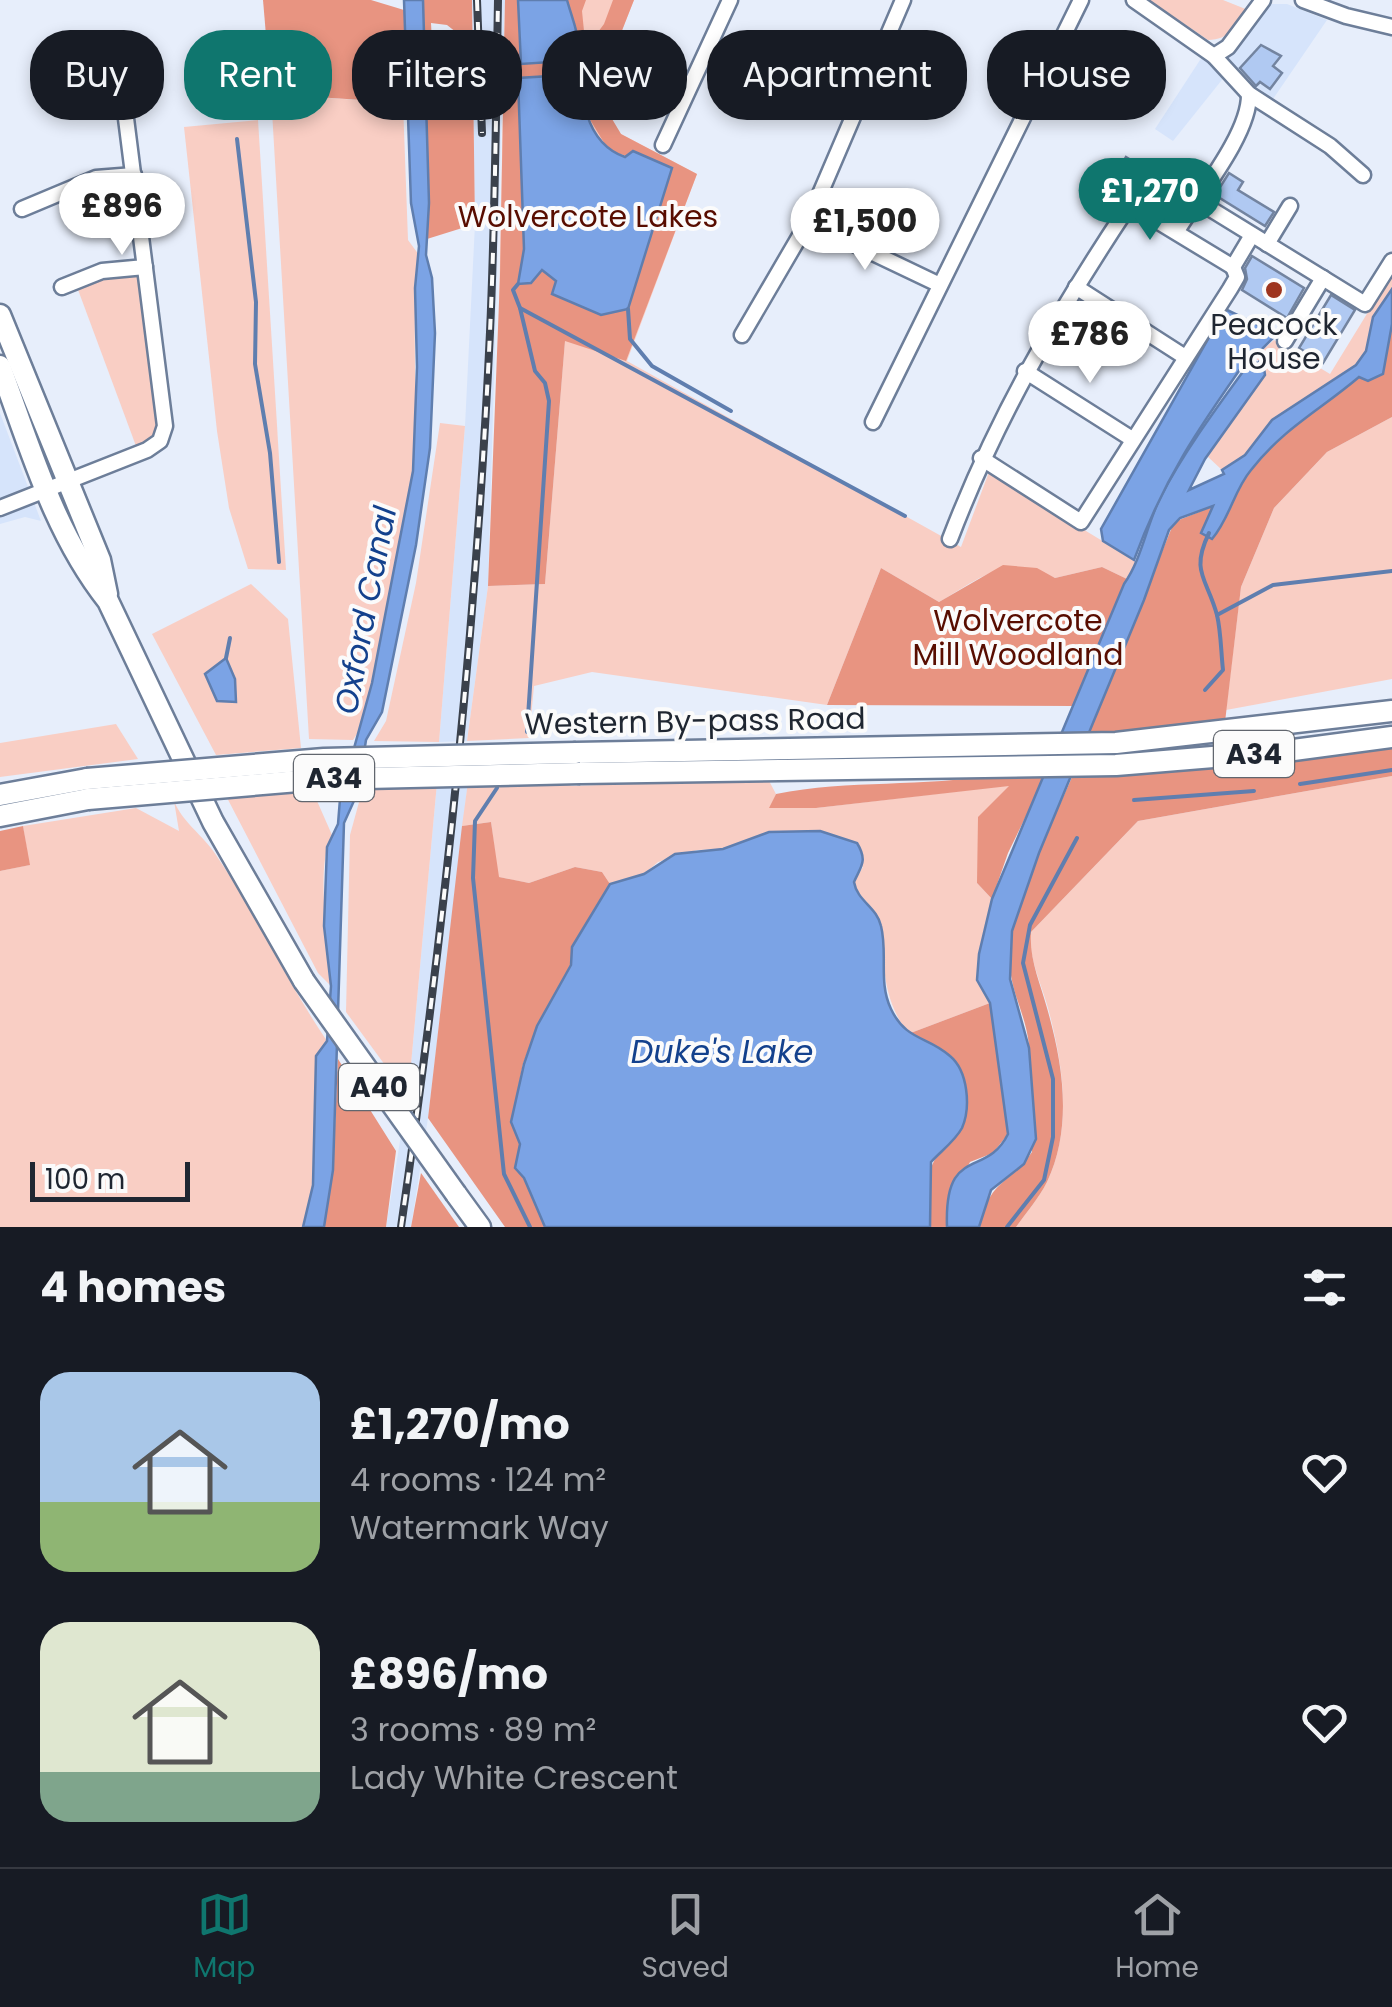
<!DOCTYPE html>
<html lang="en">
<head>
<meta charset="utf-8">
<style>
	body { margin:0; font-family:Poppins,sans-serif; background:#242831; color:#f1f3f6; height:100vh; display:flex; flex-direction:column; font-size:38px; white-space:nowrap }
	* { box-sizing:border-box; margin:0 }
	p { font-size:32px; color:#9ea1a6 }
	.icon { flex:none; width:55px; height:55px; fill:none; stroke:currentColor; stroke-width:2; stroke-linecap:round; stroke-linejoin:round }
	.map { position:relative; height:1227px; overflow:hidden }
	.drawer { display:flex; flex-direction:column; background:#171b24; flex:1 }
	.drawer>* { flex:none }
	.hud { position:absolute; left:30px; top:30px; width:1332px; height:90px; display:flex; gap:20px }
	.scale { position:absolute; left:30px; bottom:25px; width:160px; box-sizing:border-box; padding-left:10px; border:5px solid #1f2631; border-top:0; font-size:28px; line-height:35px; white-space:nowrap; color:#1f2631; -webkit-text-stroke:8px #fbfbfb; paint-order:stroke }
	.price { position:absolute; translate:-50% -85px; padding:0 22px; border-radius:35px; background:#fff; color:#222; font-size:32px; line-height:65px; filter:drop-shadow(0 2px 5px #0008) }
	.price::after { content:''; position:absolute; left:50%; top:60px; width:30px; height:22px; margin-left:-15px; background:inherit; clip-path:polygon(0 0,100% 0,50% 100%) }
	.price.on { background:#0f766e; color:#fff }
	ul { padding:0; list-style:none }
	li { display:flex; align-items:center; gap:30px; height:250px; padding:0 40px }
	li span { display:grid; place-items:center; flex:none; width:280px; height:200px; border-radius:30px; color:#555 }
	li>.icon { margin-inline-start:auto }
	span .icon { width:120px; height:120px; fill:#fffc; stroke-width:1 }
	li b { font-size:42px }
	h2 { display:flex; justify-content:space-between; align-items:center; height:120px; padding:0 40px; font-size:42px }
	.chip { padding:0 35px; border-radius:40px; background:#171b24; box-shadow:0 5px 15px #0003; font-size:35px; line-height:90px }
	.chip.on { background:#0f766e; color:#fff }
	.menu { display:flex; justify-content:space-around; align-items:center; height:140px; border-top:2px solid #363941; background:#171b24; font-size:28px; color:#9ea1a6 }
	.menu a { display:grid; justify-items:center; gap:5px }
	.menu .on { color:#0f766e }
	.map>svg:first-child { display:block }
	.built { fill:#d6e4fb }
	.green { fill:#f9cec4 }
	.forest { fill:#e89481; fill-rule:evenodd }
	.water { fill:#7ba3e5; stroke:#5f7eaf; stroke-width:2.5 }
	.lines { fill:none; stroke-linecap:round; stroke-linejoin:round }
	.stream { stroke:#5f7eaf; stroke-width:4 }
	.building { fill:#b0c9f2; stroke:#7384a0; stroke-width:2.5 }
	.minor-casing { stroke:#6d7e99; stroke-width:19 }
	.highway-casing { stroke:#6d7e99; stroke-width:25 }
	.minor { stroke:#fff; stroke-width:14 }
	.highway { stroke:#fff; stroke-width:20 }
	.rail-casing { stroke:#3a414c; stroke-width:8 }
	.rail { stroke:#fbfbfb; stroke-width:4; stroke-dasharray:11; stroke-linecap:butt }
	.highway-bridge-casing { stroke:#6d7e99; stroke-width:25; stroke-linecap:butt }
	.highway-bridge { stroke:#fff; stroke-width:20 }
	.poi-dot { fill:#9e351f; stroke:#fbfbfb; stroke-width:4 }
	.labels { text-anchor:middle; dominant-baseline:central; stroke-width:8; stroke-linejoin:round; paint-order:stroke }
	.shield { fill:#fbfbfb; stroke:#61666e; stroke-width:2.5 }
	.shield-label { font-size:28px; font-weight:bold; fill:#1f2631 }
	.park-label { font-size:30px; fill:#580d00; stroke:#fbfbfb }
	.poi-label { font-size:30px; fill:#1f2631; stroke:#fbfbfb }
	.street-label { font-size:30px; fill:#1f2631; stroke:#fbfbfb }
	.water-label { font-size:32px; font-style:italic; fill:#13418d; stroke:#fbfbfb }
</style>
</head>
<body>
<div class="map">
<svg width="1392" height="1227" viewBox="0 0 1392 1227">
	<rect width="100%" height="100%" fill="#e7eefb"/>
	<g class="built">
		<path d="M472,0H505L488,586L467,741L439,742L465,426L475,224Z"/>
		<path d="M1267,4H1287L1327,20L1273,99L1223,62Z"/>
		<path d="M1202,57L1225,76L1173,141L1155,129Z"/>
		<path d="M0,413L41,521L25,517L0,524Z"/>
		<path d="M468,782L428,1118L411,1227H386L409,1086L437,783Z"/>
	</g>
	<g class="green">
		<path d="M505,0H634L597,94L621,134L697,174L627,361L961,547L989,472L1137,562L1127,579L1102,567L1055,578C1007,552 981,578 939,602L881,568L827,705L592,672L534,686L529,738L467,741L488,586L545,584L565,340L499,313Z"/>
		<path d="M1149,0H1223L1248,10C1237,25 1229,40 1208,40Z"/>
		<path d="M271,94L403,103L408,240L419,255C410,325 419,398 413,470C406,555 380,642 362,726L353,740L309,739Z"/>
		<path d="M258,120L286,570L248,569L229,508L217,431L184,127Z"/>
		<path d="M1392,273V289L1373,317L1366,351L1356,365L1272,420L1245,455L1222,470L1207,456L1265,375L1263,357L1259,361L1254,357L1274,340L1330,374Z"/>
		<path d="M142,276L161,427L156,437L136,446L77,287L102,279Z"/>
		<path d="M1392,417V679L1226,710L1241,587L1274,508L1327,452Z"/>
		<path d="M440,423L465,426L439,742L374,741L386,721L416,583Z"/>
		<path d="M251,584L288,619L301,748L216,755L152,634Z"/>
		<path d="M116,724L138,759L0,777V743Z"/>
		<path d="M1392,776V1227H1016C1026,1213 1039,1198 1047,1182C1073,1127 1063,1064 1048,1008C1041,983 1029,959 1030,933L1138,821Z"/>
		<path d="M768,779L776,794L770,808H816L1011,785L977,883L992,899C984,932 968,973 990,1003L908,1034C877,989 889,962 874,914C870,901 857,897 854,882L863,867L792,832H769L723,849L697,850L658,862L644,874L610,884L602,872L575,867L529,883L498,877L491,822L462,826L468,782L565,780L571,786Z"/>
		<path d="M437,783L409,1086L407,1095L346,1012L350,835L364,784Z"/>
		<path d="M310,785L332,835C314,869 330,946 331,986L318,973L224,792Z"/>
		<path d="M174,801C183,823 203,835 216,855C257,915 286,981 327,1041L316,1056L313,1185L303,1227H0V871L29,865L23,826L136,808L179,831Z"/>
	</g>
	<g class="forest">
		<path d="M263,0H371L404,10L407,103L271,94Z"/>
		<path d="M423,0H472L475,224L427,239ZM431,23L447,25L466,40L468,69L464,76L434,81Z"/>
		<path d="M505,0H518L521,64L550,62L551,76L518,79L524,249L518,284L531,283L541,270L557,281L553,294L628,309L672,168L609,151L583,108L577,73L579,43L567,0H586L582,11L584,31L595,36L604,24L613,0H634L597,94L621,134L697,174L626,361L565,341L545,584L488,586L500,276Z"/>
		<path d="M1392,324V417L1327,452L1274,508L1241,587L1225,722L1089,734L1174,522L1214,506L1201,533L1212,538C1230,518 1234,491 1250,470C1287,423 1339,392 1387,356L1384,350Z"/>
		<path d="M1003,565L1037,568L1055,578L1102,567L1127,579L1074,706L827,705L881,568L939,602Z"/>
		<path d="M1392,746V776L1138,821L1031,932C1029,959 1040,982 1047,1008C1063,1064 1073,1127 1047,1182C1039,1198 1026,1213 1016,1227H979C990,1179 1007,1187 1032,1152C1031,1117 1033,1080 1029,1045C1025,1008 1007,990 1010,949C1013,899 1052,824 1072,777L1278,763Z"/>
		<path d="M997,774L1045,777L1008,853L992,899L977,883L978,817L1009,786L816,808H769L776,794C849,779 924,788 997,774Z"/>
		<path d="M491,822L499,877L529,883L575,867L602,872L610,884L572,947L571,965L537,1026L523,1064L511,1122L520,1143L515,1168L524,1177L545,1227H505L428,1118L462,826Z"/>
		<path d="M23,826L30,865L0,871V831Z"/>
		<path d="M990,1003L1008,1134L993,1153L970,1162L946,1210L947,1227H930C931,1203 922,1171 940,1153L948,1054L908,1034Z"/>
		<path d="M338,1059L396,1151L386,1227H324L333,1170Z"/>
		<path d="M421,1173L459,1227H411Z"/>
	</g>
	<g class="water">
		<path d="M404,0H423L429,203L426,255L432,278L435,333L430,448L416,545L382,712L366,740L358,792L344,823L333,1170L324,1227H303L313,1185L316,1056L327,1041L331,986L324,926L327,847L338,824L340,799L372,683L413,471L417,367L415,288L419,246L411,203Z"/>
		<path d="M518,0H567C571,15 578,31 579,47C581,86 580,141 625,157L633,151L672,168L628,309L601,315L552,294L556,281L542,270L531,283L518,284L524,249L518,78L550,76V62L521,64Z"/>
		<path d="M1392,289V324L1383,374L1368,381L1359,377C1319,411 1285,427 1251,470C1234,490 1230,518 1212,539L1201,533L1213,506L1180,518L1169,530L1144,600L1039,853L1012,931L1010,979L1029,1048L1036,1139L1024,1164L991,1190L979,1227H947C944,1144 986,1179 1008,1134L990,1003L977,980L979,954L992,899L1124,584C1142,558 1146,527 1160,498C1185,450 1218,406 1250,362L1258,363L1263,357L1269,361L1264,368L1265,375L1205,459L1189,490L1224,474L1222,470L1245,455L1272,420L1356,365L1366,351L1373,317Z"/>
		<path d="M1225,309L1277,334L1254,357L1248,358C1198,429 1164,478 1134,560L1103,541L1101,529Z"/>
		<path d="M226,658L235,679L236,702L217,701L205,674Z"/>
		<path d="M820,831L857,843C868,861 861,866 854,882C857,901 877,907 881,926C888,954 878,982 891,1009C906,1041 928,1036 950,1056C968,1071 971,1107 962,1128C955,1141 941,1151 931,1162L930,1227H545L524,1178L515,1168L520,1144L511,1122L524,1064L537,1026L571,965L572,947L610,884L644,874L675,854L723,849L769,832Z"/>
	</g>
	<g class="lines">
		<g class="stream">
			<path d="M237,139L256,302L255,364L270,453L279,562"/>
			<path d="M518,284L513,290L520,308L905,516"/>
			<path d="M520,308L535,371L545,383L549,401L527,732"/>
			<path d="M628,309L630,339L652,366L731,411"/>
			<path d="M1217,615L1273,585L1392,571"/>
			<path d="M226,658L230,638"/>
			<path d="M1205,690L1223,670C1221,652 1221,632 1217,615C1207,578 1190,572 1209,533"/>
			<path d="M1300,784L1392,770"/>
			<path d="M497,788L475,821L473,878L504,1174L530,1227"/>
			<path d="M1134,800L1254,791"/>
			<path d="M1007,1227L1044,1180L1053,1137V1079L1023,963L1030,925L1077,838"/>
		</g>
	</g>
	<g class="building">
		<path d="M1261,45L1281,56L1273,66L1282,73L1270,89L1260,82L1256,86L1240,68Z"/>
		<path d="M1126,157L1185,193L1170,217L1111,182Z"/>
		<path d="M1229,173L1243,182L1238,190L1274,212L1265,226L1215,195Z"/>
		<path d="M1252,256L1304,288L1287,318L1242,290L1247,279L1245,268Z"/>
		<path d="M1331,295L1355,310L1323,363L1299,348Z"/>
	</g>
	<g class="lines">
		<defs>
			<g id="minor">
				<path d="M1134,0L1214,56L1249,94L1330,146L1363,175"/>
				<path d="M1303,0L1346,16L1392,27"/>
				<path d="M1214,56L1228,47L1263,0"/>
				<path d="M663,145L730,0"/>
				<path d="M1196,200L1365,304L1392,261"/>
				<path d="M22,209L96,178L134,175"/>
				<path d="M808,222L940,285"/>
				<path d="M1177,231C1198,196 1250,134 1249,94"/>
				<path d="M1267,244L1290,206"/>
				<path d="M1233,267L1252,235"/>
				<path d="M62,287L102,271L145,267"/>
				<path d="M1076,287L1185,357"/>
				<path d="M742,335L808,222L903,0"/>
				<path d="M1285,341L1323,278"/>
				<path d="M1025,371L1132,439"/>
				<path d="M873,422L1081,0"/>
				<path d="M981,458L1081,522L1230,289L1237,277L1233,267"/>
				<path d="M0,508L147,450L160,441L165,426L121,79"/>
				<path d="M950,539C996,419 1055,317 1126,210H1139L1233,267"/>
			</g>
			<g id="highway">
				<path d="M0,315L100,560L107,594"/>
				<path d="M0,366C30,447 54,533 108,601L213,822L304,981"/>
				<path d="M576,753L1116,743L1392,711"/>
				<path d="M580,773L1116,765L1286,751L1392,737"/>
				<path d="M0,795L87,779"/>
				<path d="M0,816L88,799"/>
				<path d="M456,1194L480,1227"/>
			</g>
		</defs>
		<use href="#minor" class="minor-casing"/>
		<use href="#highway" class="highway-casing"/>
		<use href="#minor" class="minor"/>
		<use href="#highway" class="highway"/>
		<defs>
			<g id="rail">
				<path d="M477,0L482,133"/>
				<path d="M401,1227C444,930 476,632 490,332C495,222 496,111 498,0"/>
			</g>
		</defs>
		<use href="#rail" class="rail-casing"/>
		<use href="#rail" class="rail"/>
		<defs>
			<g id="highway-bridge">
				<path d="M87,779L324,759L576,753"/>
				<path d="M88,799L322,779L580,773"/>
				<path d="M304,981L456,1194"/>
			</g>
		</defs>
		<use href="#highway-bridge" class="highway-bridge-casing"/>
		<use href="#highway-bridge" class="highway-bridge"/>
	</g>
	<circle class="poi-dot" cx="1274" cy="290" r="10"/>
	<g class="labels">
		<g class="shield">
			<rect x="1214" y="731" width="80" height="46" rx="8"/>
			<rect x="294" y="755" width="80" height="46" rx="8"/>
			<rect x="339" y="1064" width="80" height="46" rx="8"/>
		</g>
		<g class="shield-label">
			<text x="1254" y="754">A34</text>
			<text x="334" y="778">A34</text>
			<text x="379" y="1087">A40</text>
		</g>
		<g class="park-label">
			<text x="588" y="216">Wolvercote Lakes</text>
			<text x="1018" y="620">Wolvercote<tspan x="1018" dy="34">Mill Woodland</tspan></text>
		</g>
		<g class="poi-label">
			<text x="1274" y="324">Peacock<tspan x="1274" dy="34">House</tspan></text>
		</g>
		<g class="street-label">
			<text transform="translate(695 721) rotate(-1)">Western By-pass Road</text>
		</g>
		<g class="water-label">
			<text transform="translate(365 610) rotate(-79)">Oxford Canal</text>
			<text x="722" y="1051">Duke's Lake</text>
		</g>
	</g>
</svg>
<div class="scale">100 m</div>
<b class="price on" style="left:1150px;top:243px">£1,270</b>
<b class="price" style="left:122px;top:258px">£896</b>
<b class="price" style="left:865px;top:273px">£1,500</b>
<b class="price" style="left:1090px;top:386px">£786</b>
<div class="hud">
<a class="chip">Buy</a>
<a class="chip on">Rent</a>
<a class="chip">Filters</a>
<a class="chip">New</a>
<a class="chip">Apartment</a>
<a class="chip">House</a>
</div>
</div>
<section class="drawer">
<h2>4 homes<svg class="icon" aria-label="filters" viewBox="0 0 24 24"><path d="M4 7h16M4 17h16"/><circle cx="9" cy="7" r="2"/><circle cx="15" cy="17" r="2"/></svg></h2>
<ul>
<li><span style="background:linear-gradient(#a9c7e8 65%,#8fb573 0)"><svg class="icon" aria-label="home" viewBox="0 0 24 24"><path d="M3 11l9-7 9 7M6 9v11h12V9"/></svg></span><div><b>£1,270/mo</b><p>4 rooms · 124 m²</p><p>Watermark Way</p></div><svg class="icon" aria-label="heart" viewBox="0 0 24 24"><path d="M12 20l-8-8c-3-5 5-10 8-4 3-6 11-1 8 4z"/></svg></li>
<li><span style="background:linear-gradient(#dfe7d0 75%,#7fa58c 0)"><svg class="icon" aria-label="home" viewBox="0 0 24 24"><path d="M3 11l9-7 9 7M6 9v11h12V9"/></svg></span><div><b>£896/mo</b><p>3 rooms · 89 m²</p><p>Lady White Crescent</p></div><svg class="icon" aria-label="heart" viewBox="0 0 24 24"><path d="M12 20l-8-8c-3-5 5-10 8-4 3-6 11-1 8 4z"/></svg></li>
</ul>
</section>
<nav class="menu">
<a class="on"><svg class="icon" aria-label="map" viewBox="0 0 24 24"><path d="M3 6l6-2 6 2 6-2v14l-6 2-6-2-6 2zM9 4v14M15 6v14"/></svg>Map</a>
<a><svg class="icon" aria-label="saved" viewBox="0 0 24 24"><path d="M7 4h10v16l-5-4-5 4z"/></svg>Saved</a>
<a><svg class="icon" aria-label="home" viewBox="0 0 24 24"><path d="M3 11l9-7 9 7M6 9v11h12V9"/></svg>Home</a>
</nav>
</body>
</html>
